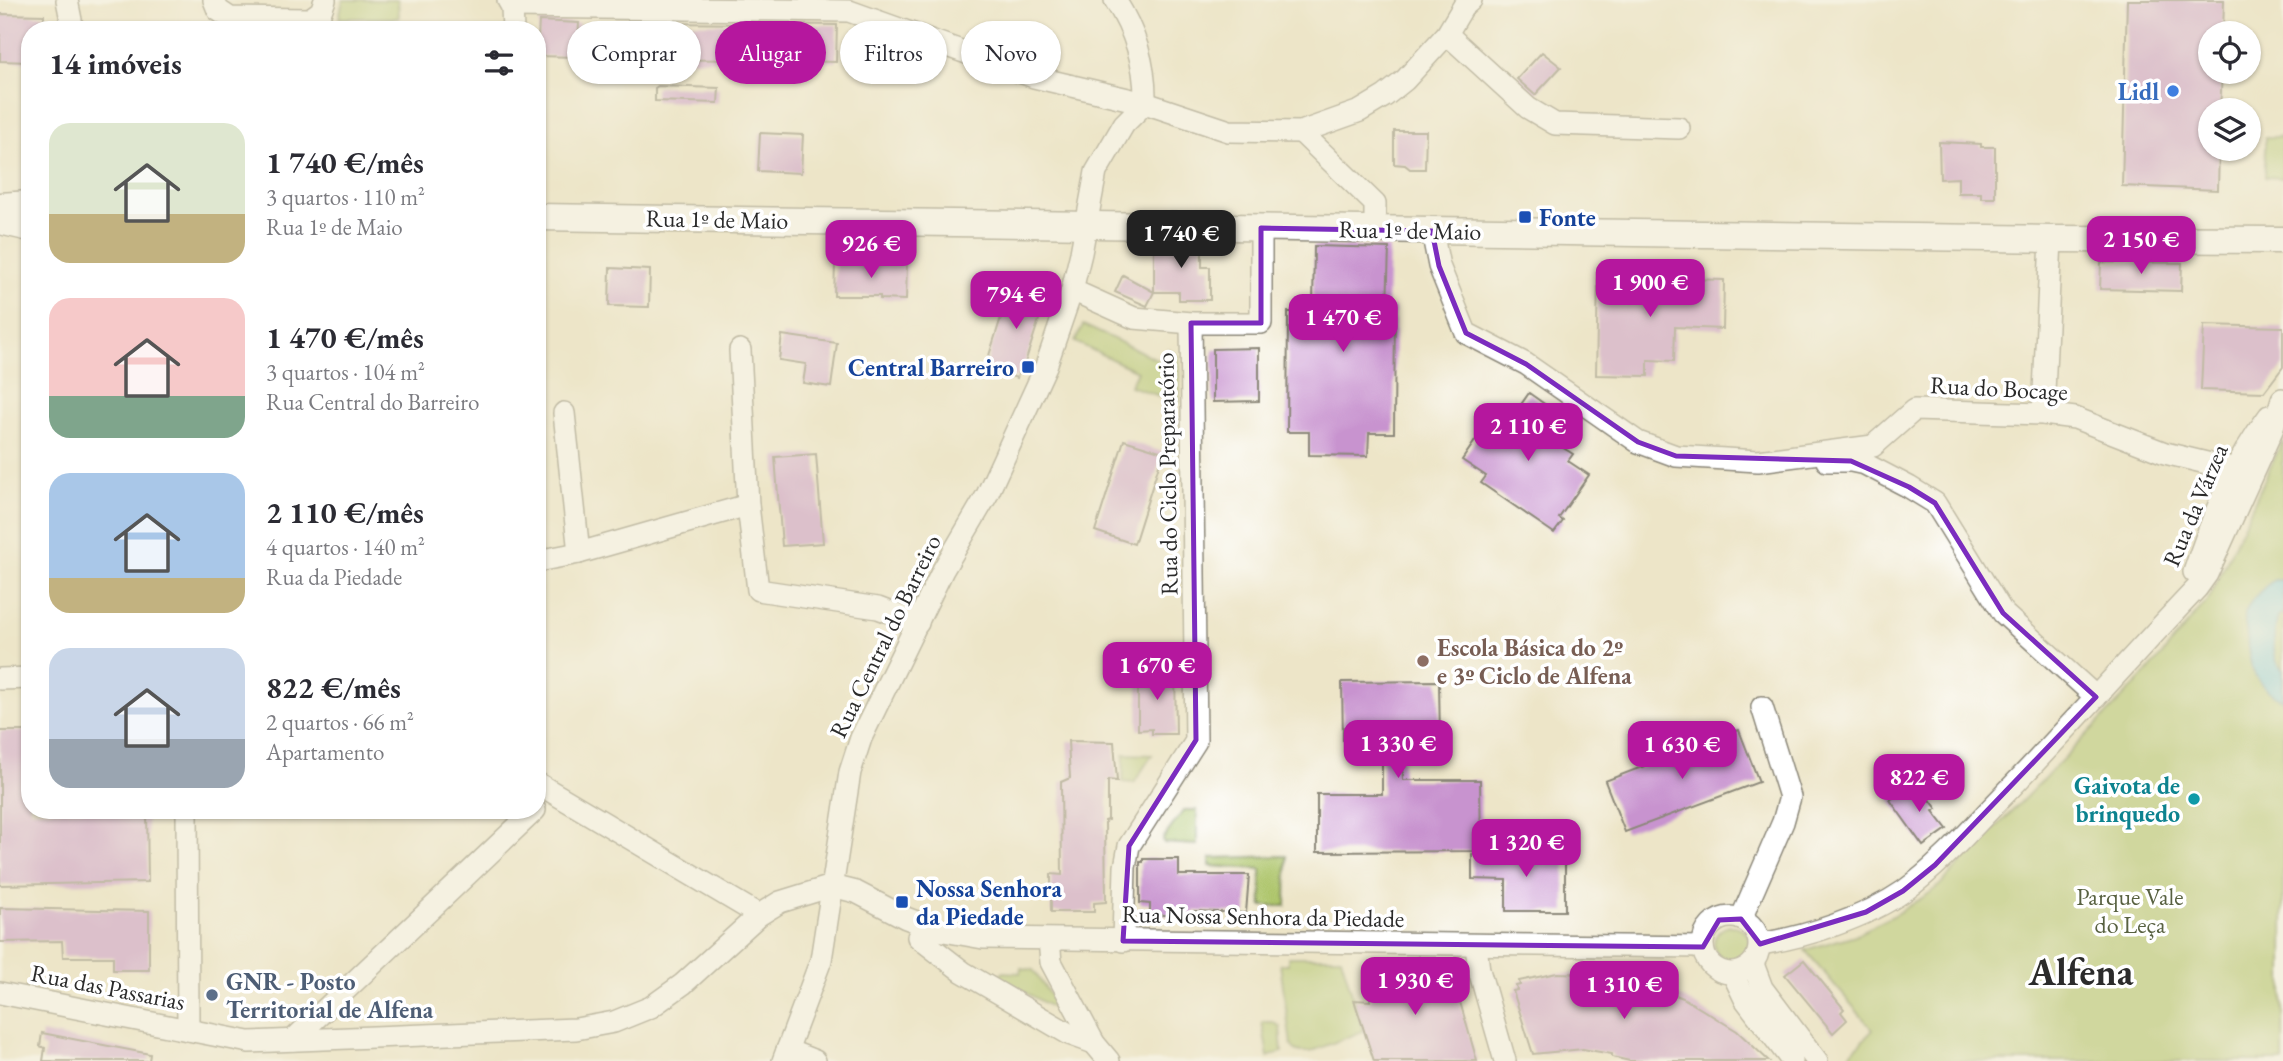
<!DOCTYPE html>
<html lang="pt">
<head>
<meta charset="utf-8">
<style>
	body { margin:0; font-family:"EB Garamond",serif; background:#f7f7f7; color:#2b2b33; height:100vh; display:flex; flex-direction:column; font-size:26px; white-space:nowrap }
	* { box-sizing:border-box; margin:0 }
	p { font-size:23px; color:#7c7c81 }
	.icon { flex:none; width:38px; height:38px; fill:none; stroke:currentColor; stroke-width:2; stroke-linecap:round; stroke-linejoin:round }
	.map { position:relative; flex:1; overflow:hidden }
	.sheet { position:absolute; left:21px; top:21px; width:525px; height:798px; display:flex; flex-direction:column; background:#fff; border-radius:28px; box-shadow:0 2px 5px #0004 }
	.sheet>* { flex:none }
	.top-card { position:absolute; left:567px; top:21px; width:665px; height:63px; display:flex; gap:14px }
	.buttons { position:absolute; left:2198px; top:21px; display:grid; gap:14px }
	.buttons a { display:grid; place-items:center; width:63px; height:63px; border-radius:50%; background:#fff; box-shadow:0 2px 5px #0004; font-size:35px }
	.price { position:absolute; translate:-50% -60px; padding:0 16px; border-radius:14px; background:#b5179e; color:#fff; font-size:23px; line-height:46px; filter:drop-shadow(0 2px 4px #0008) }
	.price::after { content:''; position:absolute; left:50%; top:42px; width:21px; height:16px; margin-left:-10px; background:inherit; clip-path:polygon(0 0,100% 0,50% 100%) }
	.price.on { background:#222; color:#fff }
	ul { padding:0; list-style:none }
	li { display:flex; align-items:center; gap:21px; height:175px; padding:0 28px }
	li span { display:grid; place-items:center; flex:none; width:196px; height:140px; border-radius:21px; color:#555 }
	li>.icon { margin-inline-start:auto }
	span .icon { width:84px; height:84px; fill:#fffc; stroke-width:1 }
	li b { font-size:30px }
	h2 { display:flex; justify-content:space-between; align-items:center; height:84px; padding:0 28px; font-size:30px }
	.pill { padding:0 24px; border-radius:32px; background:#fff; box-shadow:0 2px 5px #0004; font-size:24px; line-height:63px }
	.pill.on { background:#b5179e; color:#fff }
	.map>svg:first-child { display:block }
	.green { fill:#adc56a; stroke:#6c784a; stroke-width:2 }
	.water { fill:#64c4e2; stroke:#487886; stroke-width:2 }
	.building { fill:#c893cf }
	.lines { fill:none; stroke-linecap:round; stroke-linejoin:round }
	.minor-casing { stroke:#8c887a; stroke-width:24 }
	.major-casing { stroke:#8c887a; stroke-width:29 }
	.minor { stroke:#fff; stroke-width:21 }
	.major { stroke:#fff; stroke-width:26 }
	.marked { fill:none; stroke:#7b2cbf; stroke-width:5; stroke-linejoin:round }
	.shop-dot { fill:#3f7fe0; stroke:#fff; stroke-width:2.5 }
	.transit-dot { fill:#1a4fb4; stroke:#fff; stroke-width:2.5 }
	.education-dot { fill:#8d6e63; stroke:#fff; stroke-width:2.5 }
	.culture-dot { fill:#0f9aa8; stroke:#fff; stroke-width:2.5 }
	.service-dot { fill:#5c6f8a; stroke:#fff; stroke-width:2.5 }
	.labels { text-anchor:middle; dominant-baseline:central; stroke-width:7; stroke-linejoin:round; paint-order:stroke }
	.shop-label { font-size:24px; font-weight:bold; fill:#366cbe; stroke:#fff; text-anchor:end }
	.transit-label { font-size:24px; font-weight:bold; fill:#164399; stroke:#fff; text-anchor:start }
	.street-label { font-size:24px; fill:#2b2b2b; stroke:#fff }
	.education-label { font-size:24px; font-weight:bold; fill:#785e54; stroke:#fff; text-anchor:start }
	.culture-label { font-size:24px; font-weight:bold; fill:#0d838f; stroke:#fff; text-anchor:end }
	.park-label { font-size:24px; fill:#586141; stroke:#fff }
	.service-label { font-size:24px; font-weight:bold; fill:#4e5e75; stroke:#fff; text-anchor:start }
	.town-label { font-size:38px; font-weight:bold; fill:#2b2b2b; stroke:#fff }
</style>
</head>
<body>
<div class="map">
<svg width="2283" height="1061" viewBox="0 0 2283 1061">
	<rect width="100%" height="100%" fill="#fff"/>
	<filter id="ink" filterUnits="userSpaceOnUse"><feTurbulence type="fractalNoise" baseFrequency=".0143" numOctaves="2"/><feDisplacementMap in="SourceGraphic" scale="14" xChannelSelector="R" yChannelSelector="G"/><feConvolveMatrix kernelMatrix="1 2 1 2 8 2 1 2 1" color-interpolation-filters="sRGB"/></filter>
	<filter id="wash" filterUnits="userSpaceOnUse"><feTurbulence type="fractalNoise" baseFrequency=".00686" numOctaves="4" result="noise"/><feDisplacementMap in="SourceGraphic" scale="28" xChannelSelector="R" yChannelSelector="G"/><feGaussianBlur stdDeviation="1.57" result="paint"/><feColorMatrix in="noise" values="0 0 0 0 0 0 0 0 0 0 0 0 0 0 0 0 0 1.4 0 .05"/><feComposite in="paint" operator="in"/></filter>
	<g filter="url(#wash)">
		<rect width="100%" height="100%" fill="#ede5c8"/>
		<g class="green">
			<path d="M343,0H398L399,18H339Z"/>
			<path d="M2265,137H2282L2283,178L2265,177Z"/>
			<path d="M1083,325L1163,362L1168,349L1179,357L1180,403L1130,386L1137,371L1075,342Z"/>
			<path d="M2283,440V1061H1843L1873,1030L1805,950L1855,935L1893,916L1936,889L2148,672L2210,597Z"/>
			<path d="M1124,754L1152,755L1134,783L1123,782Z"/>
			<path d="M1184,810H1197V845L1164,843L1163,839Z"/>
			<path d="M1287,856L1286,906H1262L1261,869L1210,866V858Z"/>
			<circle cx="1732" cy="944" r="18"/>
			<path d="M1288,957H1341L1363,1031L1310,1052C1301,1052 1296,1053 1291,1045L1280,964H1288Z"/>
			<path d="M1021,968L1033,970L1062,1013L1000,978L1002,972L1020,973Z"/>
			<path d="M1262,1022H1273L1280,1027L1282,1052L1268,1057Z"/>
		</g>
		<path class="water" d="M2274,580H2283V613L2278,616C2274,632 2269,657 2283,670V700C2254,685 2249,668 2247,636C2246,630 2244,620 2245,614C2249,600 2263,588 2274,580Z"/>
		<g id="blocks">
			<g class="building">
				<path d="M2127,0H2224L2223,33H2210V72H2222L2220,110H2210V149H2219L2218,190L2122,186Z"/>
				<path d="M0,14L44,15V30H30V62L0,61Z"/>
				<path d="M539,21L579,23L577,57L537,56Z"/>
				<path d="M666,23L837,25L836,62L796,61L797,59L665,60Z"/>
				<path d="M1542,52L1561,67L1535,95L1517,79Z"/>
				<path d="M658,86L719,88L718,103L655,101V88Z"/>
				<path d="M1394,131H1426L1425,169H1410L1405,165L1394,164Z"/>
				<path d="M760,133L803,135L801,173L758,171Z"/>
				<path d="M1939,142L1981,144V147H1995V198H1981V193H1958V178L1940,179Z"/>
				<path d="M1154,242H1202V267H1210V300H1179V292H1154Z"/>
				<path d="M1314,246L1389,248L1387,307L1395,308L1394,433H1369L1368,456L1309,455V432H1287L1288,312H1295V306L1313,307Z"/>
				<path d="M2101,262L2182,263L2181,291L2100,289Z"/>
				<path d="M835,263H907L906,300L880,299V296H834Z"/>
				<path d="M610,268L650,270L649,307L609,306Z"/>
				<path d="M1123,275L1154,292L1147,306L1115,292Z"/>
				<path d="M1598,277L1724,280L1723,329L1675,327L1674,361L1648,360V376L1596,375Z"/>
				<path d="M1012,283L1044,292L1041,303L1044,304L1023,369L1020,368L1017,378L985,368Z"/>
				<path d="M2204,325L2283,327V367L2264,392L2201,390Z"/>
				<path d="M782,335L837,343L831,387L803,383L806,364L779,360Z"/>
				<path d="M1259,348V401L1213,402V349Z"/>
				<path d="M1529,393L1567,420L1552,441L1573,454L1568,461L1589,475L1559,518L1563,521L1554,533L1481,483L1486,476L1462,460L1492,416L1506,426Z"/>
				<path d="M1124,440L1163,452L1134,544L1095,531Z"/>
				<path d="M816,454L823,543L782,546L775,457Z"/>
				<path d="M1138,671H1175L1176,734H1152V729L1138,730Z"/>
				<path d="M1439,681L1440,740H1402L1403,780H1480L1481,851L1317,852V794H1382V740H1343L1342,682Z"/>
				<path d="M1739,730L1759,782L1625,832L1605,781Z"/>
				<path d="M0,731H30V810H147L148,882L0,885Z"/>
				<path d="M1068,741L1114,742L1117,781L1108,780V820L1105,821L1106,902L1094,903V912H1051V874L1062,875L1061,782L1070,778Z"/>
				<path d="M1913,783L1925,799L1928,797L1937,809L1933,811L1947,829L1923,846L1890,800Z"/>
				<path d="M1472,854H1565V911H1506V880L1472,879Z"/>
				<path d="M1143,859H1179V875H1249L1246,913L1194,911V915H1150V904L1140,903V862H1143Z"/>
				<path d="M0,908L149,911V970H113V957H63L62,941L0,942Z"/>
				<path d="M1804,960L1844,1009L1841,1012L1847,1020L1833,1033L1785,975Z"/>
				<path d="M1370,966L1418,967V971H1425V975L1447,971L1448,974H1452L1477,1061H1374L1354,1000L1370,1001Z"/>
				<path d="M1557,973L1589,974L1613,977L1656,987L1683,998L1737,1031L1769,1061H1630L1612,1057V1054L1583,1049L1533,1054L1513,991L1517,990L1516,986L1520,985L1519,981Z"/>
				<path d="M42,1033L150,1054L149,1061H43L45,1048L40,1046Z"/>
			</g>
		</g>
	</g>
	<g filter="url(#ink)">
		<use href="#blocks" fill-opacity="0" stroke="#8c887a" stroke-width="2"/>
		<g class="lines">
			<defs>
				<g id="minor">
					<path d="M67,0L73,30"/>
					<path d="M214,0L218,10L230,18L310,19L321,11L325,0"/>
					<path d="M508,0L512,7L513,30"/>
					<path d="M1115,0C1135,31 1146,66 1145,103"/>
					<path d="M512,7L849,11L1034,77L1145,103L1229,131L1301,132L1360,111L1385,96L1405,80L1447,34L1463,7L1471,0"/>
					<path d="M1447,34L1528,108L1555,124L1679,128"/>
					<path d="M1301,132L1375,204V230"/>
					<path d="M1432,231L1439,266L1466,333L1526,364L1638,442L1676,456L1758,461L1873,446L1914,410L2043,414L2075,418L2165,453L2219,466L2235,468L2247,465L2260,457"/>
					<path d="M1072,290L1134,318L1191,323H1261V228"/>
					<path d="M740,350L748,505L758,590L878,608L918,623"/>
					<path d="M564,413L579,553"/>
					<path d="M2043,414L2051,239"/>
					<path d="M1827,461H1851L1865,464L1909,487L1935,503L2003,613L2096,697"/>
					<path d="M537,561L579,553L748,505"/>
					<path d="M2194,572C2213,516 2233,463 2269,416"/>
					<path d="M0,679L30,678"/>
					<path d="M537,783L759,915"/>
					<path d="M187,810L188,1030"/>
					<circle cx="1731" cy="945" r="28"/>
					<path d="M1741,919L1783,822L1790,797L1762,707"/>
					<path d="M918,937L963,972L1069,1034L1094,1043"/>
					<path d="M1049,940L1051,962L1094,1043L1109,1061"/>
					<path d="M1123,941L1125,867L1129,846L1196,741L1191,323"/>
					<path d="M1760,944C1806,937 1865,918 1904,891C1940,865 1970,830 2000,799C2067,730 2131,657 2197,588L2207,574L2273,428L2282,399"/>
					<path d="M1476,946L1479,970L1505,1061"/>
					<path d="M1753,964L1762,988L1817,1061"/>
					<path d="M1733,974L1745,999L1792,1061"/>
					<path d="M0,993L249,1042L576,1029L614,1022L651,1007L683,984L759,915L780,902L832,886L856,892L906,918L938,930L983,938L1703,947"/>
					<path d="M293,1040L535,810"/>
					<path d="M787,1050L815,1061"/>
					<path d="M783,1061L821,960L850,772L861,738L943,570L987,495L1046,366L1072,290L1081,253L1096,172L1124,124L1145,103"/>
				</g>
				<g id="major">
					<path d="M0,206L30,204"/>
					<path d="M537,217L2051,239L2283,240"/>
					<path d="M0,221L30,228"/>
				</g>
			</defs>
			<use href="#minor" class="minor-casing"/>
			<use href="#major" class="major-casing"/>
			<use href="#minor" class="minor"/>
			<use href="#major" class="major"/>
		</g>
	</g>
	<path d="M0 0H2283V1061H0ZM1261,228L1432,231L1439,266L1466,333L1526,364L1638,442L1676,456L1851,461L1909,487L1935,503L2003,613L2096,697L1935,865L1903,891L1866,912L1760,944L1741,919L1719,920L1703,947L1123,941L1129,846L1196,740L1191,323H1261Z" fill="#ede5c8" fill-opacity=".55" fill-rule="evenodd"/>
	<path class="marked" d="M1261,228L1432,231L1439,266L1466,333L1526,364L1638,442L1676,456L1851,461L1909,487L1935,503L2003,613L2096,697L1935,865L1903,891L1866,912L1760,944L1741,919L1719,920L1703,947L1123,941L1129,846L1196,740L1191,323H1261Z"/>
	<circle class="shop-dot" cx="2173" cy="91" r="7"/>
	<g class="transit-dot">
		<rect x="1518" y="210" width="14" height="14" rx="3.5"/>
		<rect x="1021" y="360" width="14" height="14" rx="3.5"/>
		<rect x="895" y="895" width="14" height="14" rx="3.5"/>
	</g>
	<circle class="education-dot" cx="1423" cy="661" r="7"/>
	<circle class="culture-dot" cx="2194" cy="799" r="7"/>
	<circle class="service-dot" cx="212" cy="995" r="7"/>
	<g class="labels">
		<g class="shop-label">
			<text x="2159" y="91">Lidl</text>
		</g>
		<g class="transit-label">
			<text x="1539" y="217">Fonte</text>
			<text x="1014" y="367" text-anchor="end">Central Barreiro</text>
			<text x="916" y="888">Nossa Senhora<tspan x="916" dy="28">da Piedade</tspan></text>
		</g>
		<g class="street-label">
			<text transform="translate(717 219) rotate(1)">Rua 1º de Maio</text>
			<text transform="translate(1410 230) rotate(1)">Rua 1º de Maio</text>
			<text transform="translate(1999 388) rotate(3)">Rua do Bocage</text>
			<text transform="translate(1167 474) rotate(-91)">Rua do Ciclo Preparatório</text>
			<text transform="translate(2195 505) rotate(-67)">Rua da Várzea</text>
			<text transform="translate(885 636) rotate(-64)">Rua Central do Barreiro</text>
			<text transform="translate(1263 916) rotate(1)">Rua Nossa Senhora da Piedade</text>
			<text transform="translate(108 987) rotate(11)">Rua das Passarias</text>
		</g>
		<g class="education-label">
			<text x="1437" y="647">Escola Básica do 2º<tspan x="1437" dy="28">e 3º Ciclo de Alfena</tspan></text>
		</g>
		<g class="culture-label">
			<text x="2180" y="785">Gaivota de<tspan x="2180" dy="28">brinquedo</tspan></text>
		</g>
		<g class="park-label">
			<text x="2130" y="896">Parque Vale<tspan x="2130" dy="28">do Leça</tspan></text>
		</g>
		<g class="service-label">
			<text x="226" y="981">GNR - Posto<tspan x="226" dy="28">Territorial de Alfena</tspan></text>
		</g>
		<g class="town-label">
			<text x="2081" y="971">Alfena</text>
		</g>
	</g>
</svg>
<div class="buttons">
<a><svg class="icon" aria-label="locate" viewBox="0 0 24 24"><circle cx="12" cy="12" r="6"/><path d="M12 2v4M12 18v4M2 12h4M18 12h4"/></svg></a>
<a><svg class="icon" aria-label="layers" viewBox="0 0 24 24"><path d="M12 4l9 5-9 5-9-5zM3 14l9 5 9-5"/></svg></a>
</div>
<b class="price on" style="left:1181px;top:270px">1 740 €</b>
<b class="price" style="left:2141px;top:276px">2 150 €</b>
<b class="price" style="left:871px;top:280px">926 €</b>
<b class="price" style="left:1650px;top:319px">1 900 €</b>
<b class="price" style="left:1016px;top:331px">794 €</b>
<b class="price" style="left:1343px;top:354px">1 470 €</b>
<b class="price" style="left:1528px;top:463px">2 110 €</b>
<b class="price" style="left:1157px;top:702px">1 670 €</b>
<b class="price" style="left:1398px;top:780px">1 330 €</b>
<b class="price" style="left:1682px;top:781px">1 630 €</b>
<b class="price" style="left:1919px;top:814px">822 €</b>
<b class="price" style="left:1526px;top:879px">1 320 €</b>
<b class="price" style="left:1415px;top:1017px">1 930 €</b>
<b class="price" style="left:1624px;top:1021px">1 310 €</b>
<div class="top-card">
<a class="pill">Comprar</a>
<a class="pill on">Alugar</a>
<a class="pill">Filtros</a>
<a class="pill">Novo</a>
</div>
<section class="sheet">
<h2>14 imóveis<svg class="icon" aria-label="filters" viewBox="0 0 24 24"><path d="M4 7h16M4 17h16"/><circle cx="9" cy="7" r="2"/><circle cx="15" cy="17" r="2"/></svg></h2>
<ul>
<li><span style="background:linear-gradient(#dfe7d0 65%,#c2b280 0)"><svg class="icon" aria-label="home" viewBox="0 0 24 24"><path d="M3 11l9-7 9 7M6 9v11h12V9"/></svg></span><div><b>1 740 €/mês</b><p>3 quartos · 110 m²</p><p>Rua 1º de Maio</p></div></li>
<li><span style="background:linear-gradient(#f6c9c9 70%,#7fa58c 0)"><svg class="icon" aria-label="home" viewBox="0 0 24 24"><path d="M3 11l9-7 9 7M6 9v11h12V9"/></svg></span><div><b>1 470 €/mês</b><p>3 quartos · 104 m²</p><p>Rua Central do Barreiro</p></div></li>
<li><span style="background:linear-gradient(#a9c7e8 75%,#c2b280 0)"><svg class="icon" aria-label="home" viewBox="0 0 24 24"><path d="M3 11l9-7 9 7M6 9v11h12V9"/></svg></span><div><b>2 110 €/mês</b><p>4 quartos · 140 m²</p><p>Rua da Piedade</p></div></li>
<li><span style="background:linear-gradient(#c9d6e8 65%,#9aa5b1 0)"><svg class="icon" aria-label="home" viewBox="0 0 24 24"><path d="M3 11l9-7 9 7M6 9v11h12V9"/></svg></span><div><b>822 €/mês</b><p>2 quartos · 66 m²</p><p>Apartamento</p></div></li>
</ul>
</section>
</div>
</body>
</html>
